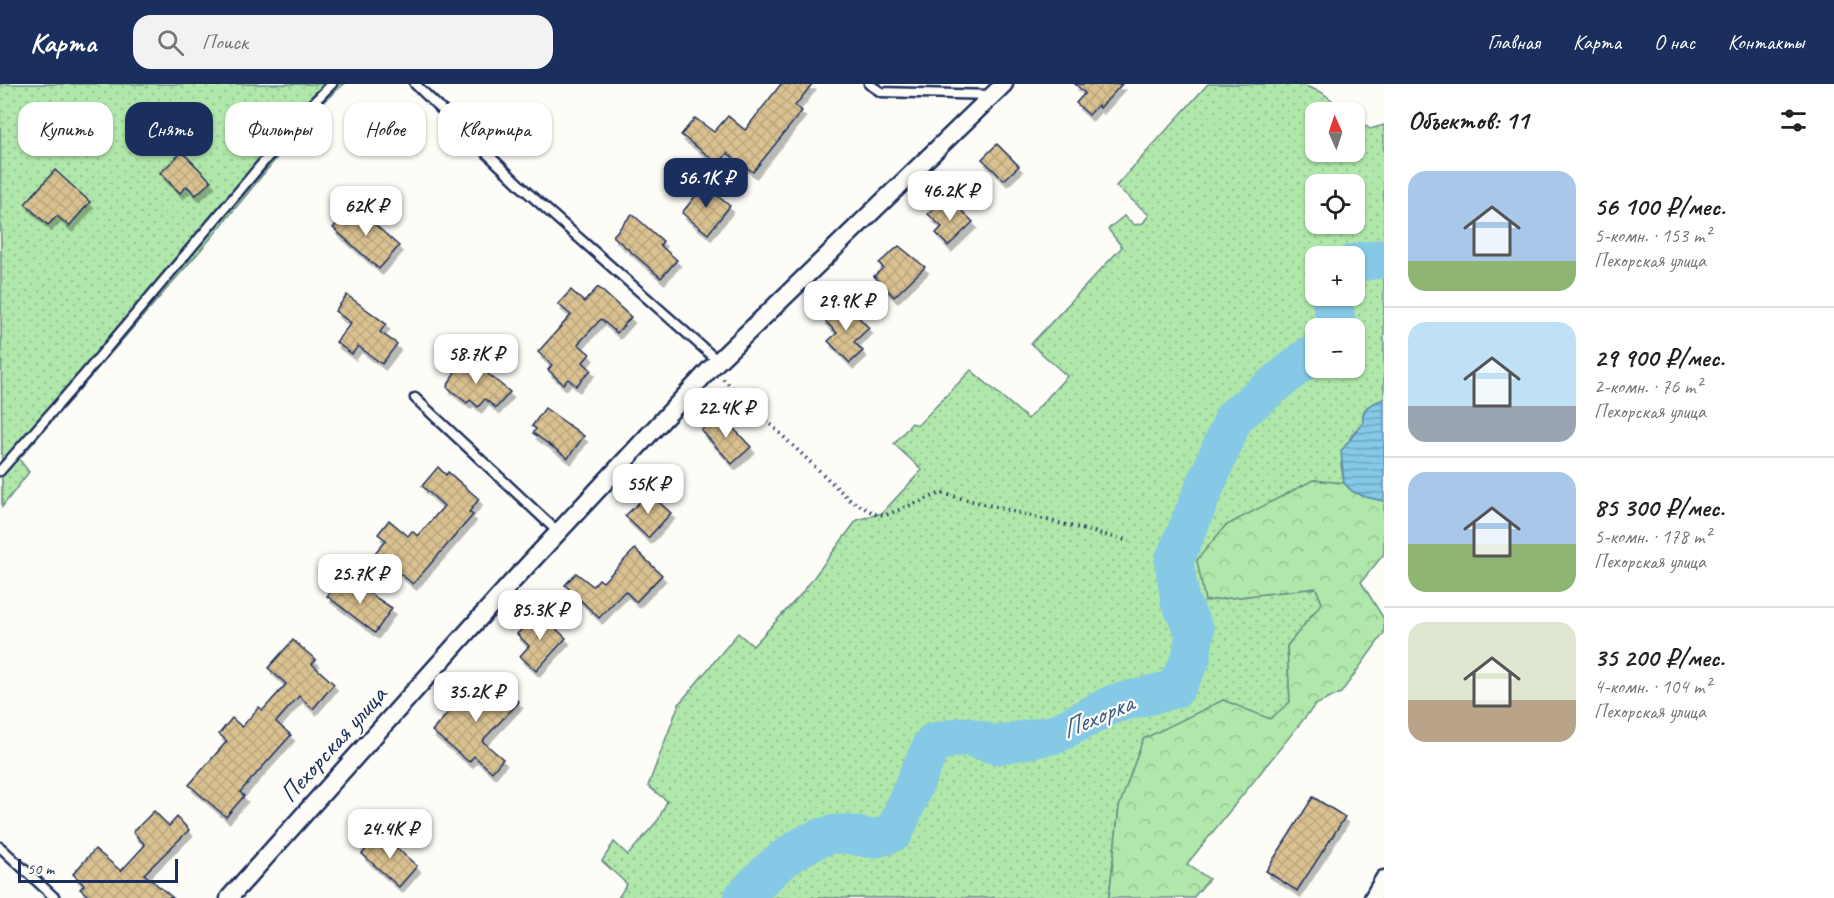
<!DOCTYPE html>
<html lang="ru">
<head>
<meta charset="utf-8">
<style>
	body { margin:0; font-family:Caveat,sans-serif; background:#f2f2f2; color:#222; height:100vh; display:flex; flex-direction:column; font-size:22px; white-space:nowrap }
	* { box-sizing:border-box; margin:0 }
	p { font-size:20px; color:#767676 }
	.icon { flex:none; width:33px; height:33px; fill:none; stroke:currentColor; stroke-width:2; stroke-linecap:round; stroke-linejoin:round }
	.map { position:relative; flex:1; overflow:hidden }
	.side { display:flex; flex-direction:column; background:#fff; width:450px }
	.side>* { flex:none }
	.banner { position:absolute; left:18px; top:18px; width:570px; height:54px; display:flex; gap:12px }
	.needle { width:39px; rotate:357deg }
	.controls { position:absolute; left:1305px; top:18px; display:grid; gap:12px }
	.controls a { display:grid; place-items:center; width:60px; height:60px; border-radius:12px; background:#fff; box-shadow:0 2px 4px #0004; font-size:30px }
	.scale { position:absolute; left:18px; bottom:15px; width:160px; box-sizing:border-box; padding-left:6px; border:3px solid #1b2f5e; border-top:0; font-size:16px; line-height:21px; white-space:nowrap; color:#1b2f5e; -webkit-text-stroke:4px #fdfcf7; paint-order:stroke }
	.price { position:absolute; translate:-50% -51px; padding:0 14px; border-radius:12px; background:#fff; color:#222; font-size:20px; line-height:39px; filter:drop-shadow(0 2px 3px #0008) }
	.price::after { content:''; position:absolute; left:50%; top:36px; width:18px; height:14px; margin-left:-9px; background:inherit; clip-path:polygon(0 0,100% 0,50% 100%) }
	.price.on { background:#1b2f5e; color:#fff }
	ul { padding:0; list-style:none }
	li { display:flex; align-items:center; gap:18px; height:150px; padding:0 24px }
	li+li { border-top:2px solid #e0e0e0 }
	li span { display:grid; place-items:center; flex:none; width:168px; height:120px; border-radius:18px; color:#555 }
	li>.icon { margin-inline-start:auto }
	span .icon { width:72px; height:72px; fill:#fffc; stroke-width:1 }
	li b { font-size:26px }
	h2 { display:flex; justify-content:space-between; align-items:center; height:72px; padding:0 24px; font-size:26px }
	.tag { padding:0 21px; border-radius:18px; background:#fff; box-shadow:0 2px 4px #0004; font-size:21px; line-height:54px }
	.tag.on { background:#1b2f5e; color:#fff }
	header { display:flex; align-items:center; gap:36px; box-sizing:border-box; height:84px; padding:0 30px; background:#1b2f5e; color:#fff }
	header strong { font-size:28px }
	nav { display:flex; gap:33px; margin-inline-start:auto; font-size:21px }
	.search { width:420px; height:54px; background:#f2f2f2; display:flex; align-items:center; gap:15px; box-sizing:border-box; padding:0 21px; border-radius:18px; color:#767676; font-size:22px }
	main { display:flex; flex:1; min-height:0 }
	.map>svg:first-child { display:block }
	.grass { fill:url(#grass-dots); stroke:#668b84; stroke-width:1.5; fill-rule:evenodd }
	.forest { fill:url(#forest-crowns); stroke:#668b84; stroke-width:1.5 }
	.water { fill:url(#water-rules); stroke:#5b8bb0; stroke-width:1.5 }
	.lines { fill:none; stroke-linecap:round; stroke-linejoin:round }
	.river { stroke:#85c9e6; stroke-width:39 }
	.building { fill:url(#building-cross-hatch); stroke:#1b2f5e; stroke-width:1.5; filter:url(#shadow) }
	.service-casing { stroke:#1b2f5e; stroke-width:13 }
	.minor-casing { stroke:#1b2f5e; stroke-width:21 }
	.path { stroke:#1b2f5e; stroke-width:4; stroke-dasharray:1.5 4.5; stroke-linecap:butt }
	.service { stroke:#fdfcf7; stroke-width:8 }
	.minor { stroke:#fdfcf7; stroke-width:16 }
	.labels { text-anchor:middle; dominant-baseline:central; stroke-width:4.5; stroke-linejoin:round; paint-order:stroke }
	.street-label { font-size:26px; fill:#1b2f5e; stroke:#fdfcf7 }
	.water-label { font-size:27px; font-style:italic; fill:#3b5d87; stroke:#fdfcf7 }
</style>
</head>
<body>
<header>
<strong>Карта</strong>
<div class="search"><svg class="icon" aria-label="search" viewBox="0 0 24 24"><circle cx="10" cy="10" r="6"/><path d="M15 15l6 6"/></svg>Поиск</div>
<nav><a>Главная</a><a>Карта</a><a>О нас</a><a>Контакты</a></nav>
</header>
<main>
<div class="map">
<svg width="1384" height="814" viewBox="0 0 1384 814">
	<defs>
		<pattern id="grass-dots" width="8" height="8" patternUnits="userSpaceOnUse" patternTransform="scale(1.5)"><rect width="8" height="8" fill="#b0e7aa"/><path d="M2 2h.1M6 6h.1" fill="none" stroke="#97c695" stroke-width="1.8" stroke-linecap="round"/></pattern>
		<pattern id="forest-crowns" width="20" height="18" patternUnits="userSpaceOnUse" patternTransform="scale(1.5)"><rect width="20" height="18" fill="#b0e7aa"/><path d="M2 6a3 3 0 1 1 6 0M12 15a3 3 0 1 1 6 0" fill="none" stroke="#97c695"/></pattern>
		<pattern id="water-rules" width="6" height="5" patternUnits="userSpaceOnUse" patternTransform="scale(1.5)"><rect width="6" height="5" fill="#85c9e6"/><path d="M0 2.5h6" fill="none" stroke="#6ca4be"/></pattern>
		<pattern id="building-cross-hatch" width="8" height="8" patternUnits="userSpaceOnUse" patternTransform="scale(1.5)"><rect width="8" height="8" fill="#dac190"/><path d="M0 0l8 8M0 8l8-8" fill="none" stroke="#baa67f"/></pattern>
		<filter id="shadow"><feDropShadow dx="3.5" dy="6" stdDeviation="0" flood-color="#0004"/></filter>
	</defs>
	<rect width="100%" height="100%" fill="#fdfcf7"/>
	<filter id="ink" filterUnits="userSpaceOnUse"><feTurbulence type="fractalNoise" baseFrequency=".0167" numOctaves="2"/><feDisplacementMap in="SourceGraphic" scale="12" xChannelSelector="R" yChannelSelector="G"/><feConvolveMatrix kernelMatrix="1 2 1 2 8 2 1 2 1" color-interpolation-filters="sRGB"/></filter>
	<g filter="url(#ink)">
		<g class="grass">
			<path d="M0,0H344L320,21L211,154L19,375L29,388L2,423Z"/>
			<path d="M1208,0H1300L1321,8L1348,28H1316V68H1354L1355,34L1370,45L1384,41V315C1371,320 1360,323 1363,339L1351,352L1341,380L1344,399L1313,396L1205,517L1316,504L1322,519L1287,562L1290,618L1270,636L1223,616L1119,723L1109,814H618L627,800L602,777L614,758L628,771L658,736L667,717L648,702L679,620L738,549L753,562L802,509L857,436L882,429L922,386L894,360L912,339L918,341L971,286L1028,335L1067,292L1031,260L1122,163L1108,145L1124,132L1135,141L1143,139L1149,131L1116,102ZM1316,100H1354V140H1316ZM1316,172H1354V212H1316ZM1316,244H1354V284H1316Z"/>
		</g>
		<path class="forest" d="M1313,396L1344,399L1352,407L1366,413L1384,417V470L1361,498L1384,535V549L1341,609L1315,621L1187,780L1209,795L1193,814H1109L1119,723L1143,655L1223,616L1270,635L1290,618L1287,562L1322,519L1316,504L1205,517L1197,476L1225,442Z"/>
		<path class="water" d="M1384,315V417L1366,413L1352,407L1344,399L1341,367L1363,339C1361,323 1371,320 1384,315Z"/>
		<g class="lines">
			<g class="river">
				<path d="M1354,179L1384,174"/>
				<path d="M1330,212L1337,240L1334,244"/>
				<path d="M743,814C766,788 807,748 844,750C871,752 865,760 894,748C908,718 918,687 934,658L965,652L997,661L1056,650L1113,620L1175,605L1191,575L1195,548L1180,517L1174,477L1201,412L1234,333L1316,267"/>
			</g>
		</g>
		<g class="building">
			<path d="M781,0H812L795,22L802,27L753,88L727,69L719,80L681,51L695,34L714,48L728,32L745,46Z"/>
			<path d="M1075,0H1122L1100,24L1098,21L1089,31L1076,19L1085,9Z"/>
			<path d="M997,60L1019,82L1004,96L982,75Z"/>
			<path d="M182,68L211,97L196,111L187,102L180,109L160,89Z"/>
			<path d="M55,86L90,118L69,142L57,132L48,141L25,120Z"/>
			<path d="M704,101L730,122L708,150L682,129Z"/>
			<path d="M942,117L954,129L959,124L973,138L948,162L936,149L942,143L928,130Z"/>
			<path d="M353,121L399,162L379,185L333,144Z"/>
			<path d="M632,130L663,157L660,161L677,176L661,194L613,152Z"/>
			<path d="M899,162L925,183L894,213L874,192L883,184L879,179Z"/>
			<path d="M598,203L631,233L617,249L601,235L578,260L590,270L583,278L591,286L576,302L568,295L563,300L548,286L552,281L538,268L571,231L558,220L571,206L584,218Z"/>
			<path d="M347,211L386,240L380,248L397,260L382,280L358,262L352,270L336,258L351,239L335,227Z"/>
			<path d="M835,222L844,231L851,225L869,244L854,258L863,267L850,279L828,257L837,249L822,234Z"/>
			<path d="M464,270L510,308L496,324L485,315L478,323L470,316L467,319L447,303Z"/>
			<path d="M545,324L584,352L568,374L533,349L536,345L532,342Z"/>
			<path d="M719,329L751,363L732,380L701,346Z"/>
			<path d="M438,383L446,391L448,388L479,415L469,428L473,431L413,500L375,469L386,456L378,450L389,436L408,452L412,447L418,452L444,422L422,402Z"/>
			<path d="M649,409L671,429L648,454L625,432Z"/>
			<path d="M635,465L662,491L636,518L625,507L599,534L565,501L576,489L593,502L599,495L603,498Z"/>
			<path d="M341,494L363,511L366,507L392,524L375,549L327,512Z"/>
			<path d="M538,528L566,554L536,587L520,572L529,562L517,550Z"/>
			<path d="M293,556L316,576L312,580L334,600L313,625L299,612L276,638L291,651L240,708L244,712L226,733L189,701L227,657L219,650L232,634L242,643L259,623L263,626L286,600L268,584Z"/>
			<path d="M476,597L490,609L499,600L519,618L482,657L503,675L492,688L474,672L469,678L432,647Z"/>
			<path d="M1313,713L1345,733L1297,807L1266,787Z"/>
			<path d="M154,727L169,742L177,733L189,746L144,790L173,814H91L80,805L84,801L73,790L95,765L121,787L145,761L133,748Z"/>
			<path d="M380,749L417,782L399,803L362,770Z"/>
		</g>
		<g class="lines">
			<defs>
				<g id="service">
					<path d="M415,0L527,108L718,277"/>
					<path d="M869,0L881,8L992,11"/>
					<path d="M415,314L558,448"/>
					<path d="M0,387L85,290L314,18L332,0"/>
					<path d="M0,763L55,814"/>
				</g>
				<g id="minor">
					<path d="M229,814L511,499L711,284L1004,0"/>
					<path d="M1373,814L1384,795"/>
				</g>
			</defs>
			<use href="#service" class="service-casing"/>
			<use href="#minor" class="minor-casing"/>
			<path class="path" d="M723,295L850,416L875,430L886,431L941,409L1129,457"/>
			<use href="#service" class="service"/>
			<use href="#minor" class="minor"/>
		</g>
	</g>
	<g class="labels">
		<g class="street-label">
			<text transform="translate(333 660) rotate(-48)">Пехорская улица</text>
		</g>
		<g class="water-label">
			<text transform="translate(1097 632) rotate(-23)">Пехорка</text>
		</g>
	</g>
</svg>
<div class="controls">
<a><svg class="needle" viewBox="-14 -14 28 28"><path d="M0-13l5 13h-10z" fill="#e53935"/><path d="M0 13l5-13h-10z" fill="#767676"/></svg></a>
<a><svg class="icon" aria-label="locate" viewBox="0 0 24 24"><circle cx="12" cy="12" r="6"/><path d="M12 2v4M12 18v4M2 12h4M18 12h4"/></svg></a>
<a>+</a>
<a>−</a>
</div>
<div class="scale">50 m</div>
<b class="price on" style="left:706px;top:125px">56.1K ₽</b>
<b class="price" style="left:950px;top:138px">46.2K ₽</b>
<b class="price" style="left:366px;top:153px">62K ₽</b>
<b class="price" style="left:846px;top:248px">29.9K ₽</b>
<b class="price" style="left:476px;top:301px">58.7K ₽</b>
<b class="price" style="left:726px;top:355px">22.4K ₽</b>
<b class="price" style="left:648px;top:431px">55K ₽</b>
<b class="price" style="left:360px;top:521px">25.7K ₽</b>
<b class="price" style="left:540px;top:557px">85.3K ₽</b>
<b class="price" style="left:476px;top:639px">35.2K ₽</b>
<b class="price" style="left:390px;top:776px">24.4K ₽</b>
<div class="banner">
<a class="tag">Купить</a>
<a class="tag on">Снять</a>
<a class="tag">Фильтры</a>
<a class="tag">Новое</a>
<a class="tag">Квартира</a>
</div>
</div>
<section class="side">
<h2>Объектов: 11<svg class="icon" aria-label="filters" viewBox="0 0 24 24"><path d="M4 7h16M4 17h16"/><circle cx="9" cy="7" r="2"/><circle cx="15" cy="17" r="2"/></svg></h2>
<ul>
<li><span style="background:linear-gradient(#a9c7e8 75%,#8fb573 0)"><svg class="icon" aria-label="home" viewBox="0 0 24 24"><path d="M3 11l9-7 9 7M6 9v11h12V9"/></svg></span><div><b>56 100 ₽/мес.</b><p>5-комн. · 153 m²</p><p>Пехорская улица</p></div></li>
<li><span style="background:linear-gradient(#bfe0f5 70%,#9aa5b1 0)"><svg class="icon" aria-label="home" viewBox="0 0 24 24"><path d="M3 11l9-7 9 7M6 9v11h12V9"/></svg></span><div><b>29 900 ₽/мес.</b><p>2-комн. · 76 m²</p><p>Пехорская улица</p></div></li>
<li><span style="background:linear-gradient(#a9c7e8 60%,#8fb573 0)"><svg class="icon" aria-label="home" viewBox="0 0 24 24"><path d="M3 11l9-7 9 7M6 9v11h12V9"/></svg></span><div><b>85 300 ₽/мес.</b><p>5-комн. · 178 m²</p><p>Пехорская улица</p></div></li>
<li><span style="background:linear-gradient(#dfe7d0 65%,#b9a48a 0)"><svg class="icon" aria-label="home" viewBox="0 0 24 24"><path d="M3 11l9-7 9 7M6 9v11h12V9"/></svg></span><div><b>35 200 ₽/мес.</b><p>4-комн. · 104 m²</p><p>Пехорская улица</p></div></li>
</ul>
</section>
</main>
</body>
</html>
